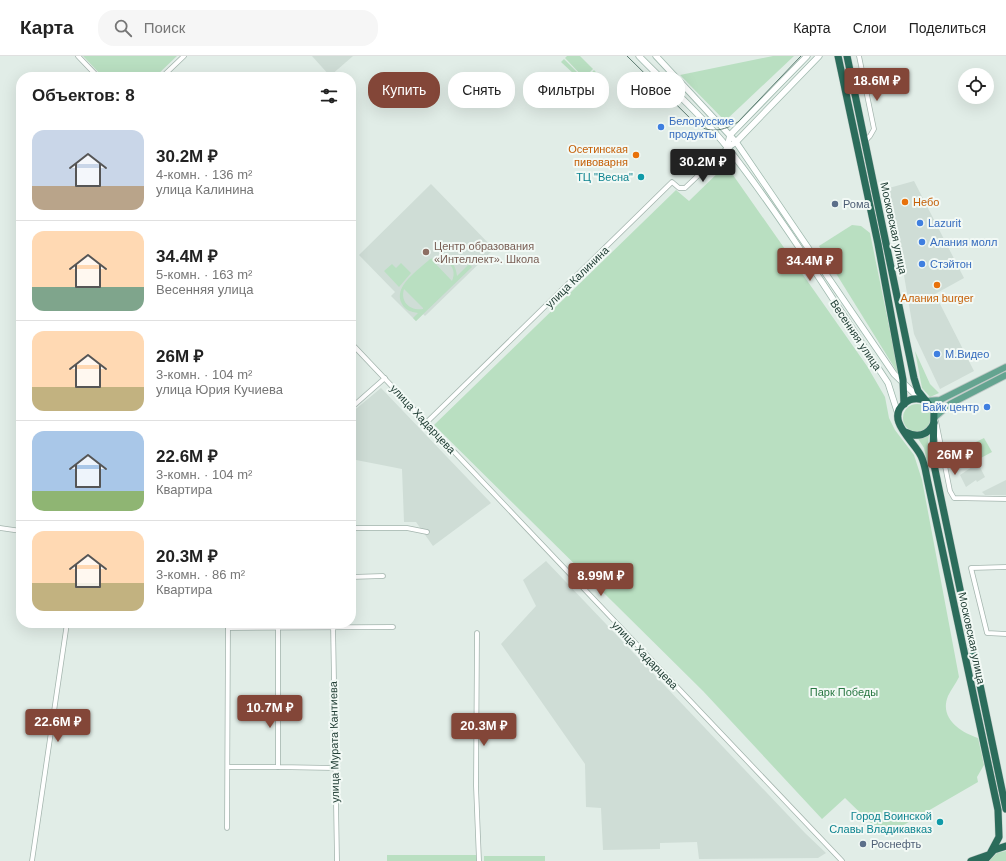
<!DOCTYPE html>
<html lang="ru">
<head>
<meta charset="utf-8">
<style>
	body { margin:0; font-family:Helvetica,sans-serif; background:#f6f6f6; color:#222; height:100vh; display:flex; flex-direction:column; font-size:15px; white-space:nowrap }
	* { box-sizing:border-box; margin:0 }
	p { font-size:13px; color:#767676 }
	.icon { flex:none; width:22px; height:22px; fill:none; stroke:currentColor; stroke-width:2; stroke-linecap:round; stroke-linejoin:round }
	.map { position:relative; flex:1; overflow:hidden }
	.sheet { position:absolute; left:16px; top:16px; width:340px; height:556px; display:flex; flex-direction:column; background:#fff; border-radius:16px; box-shadow:0 4px 16px #0002 }
	.sheet>* { flex:none }
	.top-card { position:absolute; left:368px; top:16px; width:380px; height:36px; display:flex; gap:8px }
	.controls { position:absolute; left:958px; top:12px; display:grid; gap:8px }
	.controls a { display:grid; place-items:center; width:36px; height:36px; border-radius:50%; background:#fff; box-shadow:0 4px 16px #0002; font-size:20px }
	.price { position:absolute; translate:-50% -34px; padding:0 9px; border-radius:4px; background:#834638; color:#fff; font-size:13px; line-height:26px; filter:drop-shadow(0 1px 2px #0008) }
	.price::after { content:''; position:absolute; left:50%; top:24px; width:12px; height:9px; margin-left:-6px; background:inherit; clip-path:polygon(0 0,100% 0,50% 100%) }
	.price.selected { background:#222; color:#fff }
	ul { padding:0; list-style:none }
	li { display:flex; align-items:center; gap:12px; height:100px; padding:0 16px }
	li+li { border-top:1px solid #e0e0e0 }
	li span { display:grid; place-items:center; flex:none; width:112px; height:80px; border-radius:12px; color:#555 }
	li>.icon { margin-inline-start:auto }
	span .icon { width:48px; height:48px; fill:#fffc; stroke-width:1 }
	li b { font-size:17px }
	h2 { display:flex; justify-content:space-between; align-items:center; height:48px; padding:0 16px; font-size:17px }
	.chip { padding:0 14px; border-radius:16px; background:#fff; box-shadow:0 4px 16px #0002; font-size:14px; line-height:36px }
	.chip.selected { background:#834638; color:#fff }
	header { display:flex; align-items:center; gap:24px; box-sizing:border-box; height:56px; padding:0 20px; background:#fff; border-bottom:1px solid #e0e0e0 }
	header strong { font-size:19px }
	nav { display:flex; gap:22px; margin-inline-start:auto; font-size:14px }
	.search { width:280px; height:36px; background:#f6f6f6; display:flex; align-items:center; gap:10px; box-sizing:border-box; padding:0 14px; border-radius:16px; color:#767676; font-size:15px }
	.map>svg:first-child { display:block }
	.built { fill:#cfddd6 }
	.green { fill:#b9dfc1; fill-rule:evenodd }
	.lines { fill:none; stroke-linecap:round; stroke-linejoin:round }
	.street-casing { stroke:#a4b5ae; stroke-width:5.5 }
	.secondary-casing { stroke:#9fb9ae; stroke-width:7 }
	.primary-casing { stroke:#c1c9c6; stroke-width:8 }
	.highway-casing { stroke:#c1c9c6; stroke-width:8 }
	.street { stroke:#fff; stroke-width:4 }
	.secondary { stroke:#fff; stroke-width:5.5 }
	.primary { stroke:#64a490; stroke-width:6 }
	.highway { stroke:#2b6c5b; stroke-width:7 }
	.tram { stroke:#5b7a70; stroke-width:1 }
	.shop-dot { fill:#3f7fe0; stroke:#f2f9f5; stroke-width:1.5 }
	.food-dot { fill:#e8710a; stroke:#f2f9f5; stroke-width:1.5 }
	.culture-dot { fill:#0f9aa8; stroke:#f2f9f5; stroke-width:1.5 }
	.service-dot { fill:#5c6f8a; stroke:#f2f9f5; stroke-width:1.5 }
	.education-dot { fill:#8d6e63; stroke:#f2f9f5; stroke-width:1.5 }
	.labels { text-anchor:middle; dominant-baseline:central; stroke-width:4; stroke-linejoin:round; paint-order:stroke }
	.shop-label { font-size:11px; fill:#366cbe; stroke:#f2f9f5; text-anchor:start }
	.food-label { font-size:11px; fill:#c56008; stroke:#f2f9f5; text-anchor:end }
	.culture-label { font-size:11px; fill:#0d838f; stroke:#f2f9f5; text-anchor:end }
	.service-label { font-size:11px; fill:#4e5e75; stroke:#f2f9f5; text-anchor:start }
	.street-label { font-size:11px; fill:#213e35; stroke:#f2f9f5 }
	.education-label { font-size:11px; fill:#785e54; stroke:#f2f9f5; text-anchor:start }
	.park-label { font-size:11px; fill:#297742; stroke:#f2f9f5 }
</style>
</head>
<body>
<header>
<strong>Карта</strong>
<div class="search"><svg class="icon" aria-label="search" viewBox="0 0 24 24"><circle cx="10" cy="10" r="6"/><path d="M15 15l6 6"/></svg>Поиск</div>
<nav><a>Карта</a><a>Слои</a><a>Поделиться</a></nav>
</header>
<div class="map">
<svg width="1006" height="805" viewBox="0 0 1006 805">
	<rect width="100%" height="100%" fill="#e1ede7"/>
	<g class="built">
		<path d="M312,0H353L330,20Z"/>
		<path d="M914,125L964,222L935,238L974,315L940,333L914,278L889,132Z"/>
		<path d="M431,128L494,193L425,260L423,258L416,265L391,240L395,236L359,199Z"/>
		<path d="M381,332L491,447L433,490L416,466H404L402,413L351,403V357Z"/>
		<path d="M978,407L985,421L977,426L976,424L966,431L960,419Z"/>
		<path d="M1006,424V439H985L982,436Z"/>
		<path d="M546,505L805,777L826,797L818,802L699,803L697,786L660,787V793L603,794L601,752L586,751L585,708L501,588L536,550L523,524Z"/>
	</g>
	<g class="green">
		<path d="M83,0H177L155,21H103Z"/>
		<path d="M567,0H580L593,13L584,22L565,2Z"/>
		<path d="M773,0H794L725,65L680,19Z"/>
		<path d="M564,3L592,31H588L561,6Z"/>
		<path d="M594,14L609,30L594,31L586,23Z"/>
		<path d="M726,109L867,310L885,341L889,362L895,374L914,399L922,424L959,621C956,627 951,634 948,640C939,662 960,676 978,682L984,709L977,721L978,726L895,774H878L845,742L822,763L703,635L434,369L676,134L689,145Z"/>
		<path d="M852,169L861,170L870,177L899,319L819,190Z"/>
		<path d="M436,201C449,200 456,208 457,220L469,208L472,211L416,265L413,262L418,257C411,256 405,254 402,248C392,230 420,213 430,203ZM440,204C450,205 457,214 452,225L433,205ZM404,233L423,252V253C410,255 400,246 404,233Z"/>
		<path d="M401,207L411,217L399,231L384,215L392,208L396,212Z"/>
		<path d="M915,295L930,328L939,337L930,341L922,332Z"/>
		<circle cx="917" cy="362" r="14"/>
		<path d="M929,379L928,389L931,411H928L924,392L917,381Z"/>
		<path d="M984,382L992,396L964,411L956,396Z"/>
		<path d="M1006,795V805H989L997,797Z"/>
		<rect x="387" y="799" width="90" height="6"/>
		<rect x="484" y="800" width="61" height="5"/>
	</g>
	<g class="lines">
		<defs>
			<g id="street">
				<path d="M78,0L98,21"/>
				<path d="M859,0L874,73L870,80L865,85"/>
				<path d="M162,21L184,0"/>
				<path d="M351,287L842,805"/>
				<path d="M351,352L385,322"/>
				<path d="M936,365L950,435L954,442L1006,443"/>
				<path d="M427,366L672,126L679,132H685L727,92"/>
				<path d="M0,472L21,475"/>
				<path d="M351,472H407L427,476"/>
				<path d="M1006,511L971,512L987,577L1006,578"/>
				<path d="M351,521L383,520"/>
				<path d="M278,567V711L334,712"/>
				<path d="M333,567L337,805"/>
				<path d="M228,572L393,571"/>
				<path d="M477,577L476,730L479,805"/>
				<path d="M228,711H278"/>
				<path d="M227,772L228,567"/>
				<path d="M32,805L67,567"/>
			</g>
			<g id="secondary">
				<path d="M639,0C668,30 701,58 727,91C785,165 836,249 888,327L898,358"/>
				<path d="M656,0L736,86L894,318L920,343"/>
				<path d="M727,92L736,86L819,0"/>
				<path d="M727,92L730,79L807,0"/>
			</g>
			<g id="primary">
				<path d="M926,345L940,344L1006,311"/>
				<path d="M935,361L950,348L1006,319"/>
			</g>
			<g id="highway">
				<path d="M838,0L878,188L903,324L904,348"/>
				<path d="M847,0L914,322L918,335L934,355L933,404L1006,753"/>
				<path d="M926,345C919,342 911,342 905,347C884,363 914,385 921,400C925,408 926,418 928,427L998,754L999,781L991,796"/>
				<path d="M905,376C917,382 928,380 934,367"/>
				<path d="M971,805L988,799"/>
				<path d="M984,805L994,794L1006,790"/>
			</g>
		</defs>
		<use href="#street" class="street-casing"/>
		<use href="#secondary" class="secondary-casing"/>
		<use href="#primary" class="primary-casing"/>
		<use href="#highway" class="highway-casing"/>
		<use href="#street" class="street"/>
		<use href="#secondary" class="secondary"/>
		<use href="#primary" class="primary"/>
		<use href="#highway" class="highway"/>
		<path class="tram" d="M627,0L695,67C708,78 724,75 738,66L801,0"/>
	</g>
	<g class="shop-dot">
		<circle cx="661" cy="71" r="4"/>
		<circle cx="920" cy="167" r="4"/>
		<circle cx="922" cy="186" r="4"/>
		<circle cx="922" cy="208" r="4"/>
		<circle cx="937" cy="298" r="4"/>
		<circle cx="987" cy="351" r="4"/>
	</g>
	<g class="food-dot">
		<circle cx="636" cy="99" r="4"/>
		<circle cx="905" cy="146" r="4"/>
		<circle cx="937" cy="229" r="4"/>
	</g>
	<g class="culture-dot">
		<circle cx="641" cy="121" r="4"/>
		<circle cx="940" cy="766" r="4"/>
	</g>
	<g class="service-dot">
		<circle cx="835" cy="148" r="4"/>
		<circle cx="863" cy="788" r="4"/>
	</g>
	<circle class="education-dot" cx="426" cy="196" r="4"/>
	<g class="labels">
		<g class="shop-label">
			<text x="669" y="65">Белорусские<tspan x="669" dy="13">продукты</tspan></text>
			<text x="928" y="167">Lazurit</text>
			<text x="930" y="186">Алания молл</text>
			<text x="930" y="208">Стэйтон</text>
			<text x="945" y="298">М.Видео</text>
			<text x="979" y="351" text-anchor="end">Байк центр</text>
		</g>
		<g class="food-label">
			<text x="628" y="93">Осетинская<tspan x="628" dy="13">пивоварня</tspan></text>
			<text x="913" y="146" text-anchor="start">Небо</text>
			<text x="937" y="242" text-anchor="middle">Алания burger</text>
		</g>
		<g class="culture-label">
			<text x="633" y="121">ТЦ "Весна"</text>
			<text x="932" y="760">Город Воинской<tspan x="932" dy="13">Славы Владикавказ</tspan></text>
		</g>
		<g class="service-label">
			<text x="843" y="148">Рома</text>
			<text x="871" y="788">Роснефть</text>
		</g>
		<g class="street-label">
			<text transform="translate(894 172) rotate(78)">Московская улица</text>
			<text transform="translate(577 221) rotate(-44)">улица Калинина</text>
			<text transform="translate(856 279) rotate(56)">Весенняя улица</text>
			<text transform="translate(423 363) rotate(47)">улица Хадарцева</text>
			<text transform="translate(972 582) rotate(78)">Московская улица</text>
			<text transform="translate(645 599) rotate(46)">улица Хадарцева</text>
			<text transform="translate(334 686) rotate(-91)">улица Мурата Кантиева</text>
		</g>
		<g class="education-label">
			<text x="434" y="190">Центр образования<tspan x="434" dy="13">«Интеллект». Школа</tspan></text>
		</g>
		<g class="park-label">
			<text x="844" y="636">Парк Победы</text>
		</g>
	</g>
</svg>
<div class="controls">
<a><svg class="icon" aria-label="locate" viewBox="0 0 24 24"><circle cx="12" cy="12" r="6"/><path d="M12 2v4M12 18v4M2 12h4M18 12h4"/></svg></a>
</div>
<b class="price" style="left:877px;top:46px">18.6M ₽</b>
<b class="price selected" style="left:703px;top:127px">30.2M ₽</b>
<b class="price" style="left:810px;top:226px">34.4M ₽</b>
<b class="price" style="left:955px;top:420px">26M ₽</b>
<b class="price" style="left:601px;top:541px">8.99M ₽</b>
<b class="price" style="left:270px;top:673px">10.7M ₽</b>
<b class="price" style="left:58px;top:687px">22.6M ₽</b>
<b class="price" style="left:484px;top:691px">20.3M ₽</b>
<div class="top-card">
<a class="chip selected">Купить</a>
<a class="chip">Снять</a>
<a class="chip">Фильтры</a>
<a class="chip">Новое</a>
</div>
<section class="sheet">
<h2>Объектов: 8<svg class="icon" aria-label="filters" viewBox="0 0 24 24"><path d="M4 7h16M4 17h16"/><circle cx="9" cy="7" r="2"/><circle cx="15" cy="17" r="2"/></svg></h2>
<ul>
<li><span style="background:linear-gradient(#c9d6e8 70%,#b9a48a 0)"><svg class="icon" aria-label="home" viewBox="0 0 24 24"><path d="M3 11l9-7 9 7M6 9v11h12V9"/></svg></span><div><b>30.2M ₽</b><p>4-комн. · 136 m²</p><p>улица Калинина</p></div></li>
<li><span style="background:linear-gradient(#ffd9b3 70%,#7fa58c 0)"><svg class="icon" aria-label="home" viewBox="0 0 24 24"><path d="M3 11l9-7 9 7M6 9v11h12V9"/></svg></span><div><b>34.4M ₽</b><p>5-комн. · 163 m²</p><p>Весенняя улица</p></div></li>
<li><span style="background:linear-gradient(#ffd9b3 70%,#c2b280 0)"><svg class="icon" aria-label="home" viewBox="0 0 24 24"><path d="M3 11l9-7 9 7M6 9v11h12V9"/></svg></span><div><b>26M ₽</b><p>3-комн. · 104 m²</p><p>улица Юрия Кучиева</p></div></li>
<li><span style="background:linear-gradient(#a9c7e8 75%,#8fb573 0)"><svg class="icon" aria-label="home" viewBox="0 0 24 24"><path d="M3 11l9-7 9 7M6 9v11h12V9"/></svg></span><div><b>22.6M ₽</b><p>3-комн. · 104 m²</p><p>Квартира</p></div></li>
<li><span style="background:linear-gradient(#ffd9b3 65%,#c2b280 0)"><svg class="icon" aria-label="home" viewBox="0 0 24 24"><path d="M3 11l9-7 9 7M6 9v11h12V9"/></svg></span><div><b>20.3M ₽</b><p>3-комн. · 86 m²</p><p>Квартира</p></div></li>
</ul>
</section>
</div>
</body>
</html>
